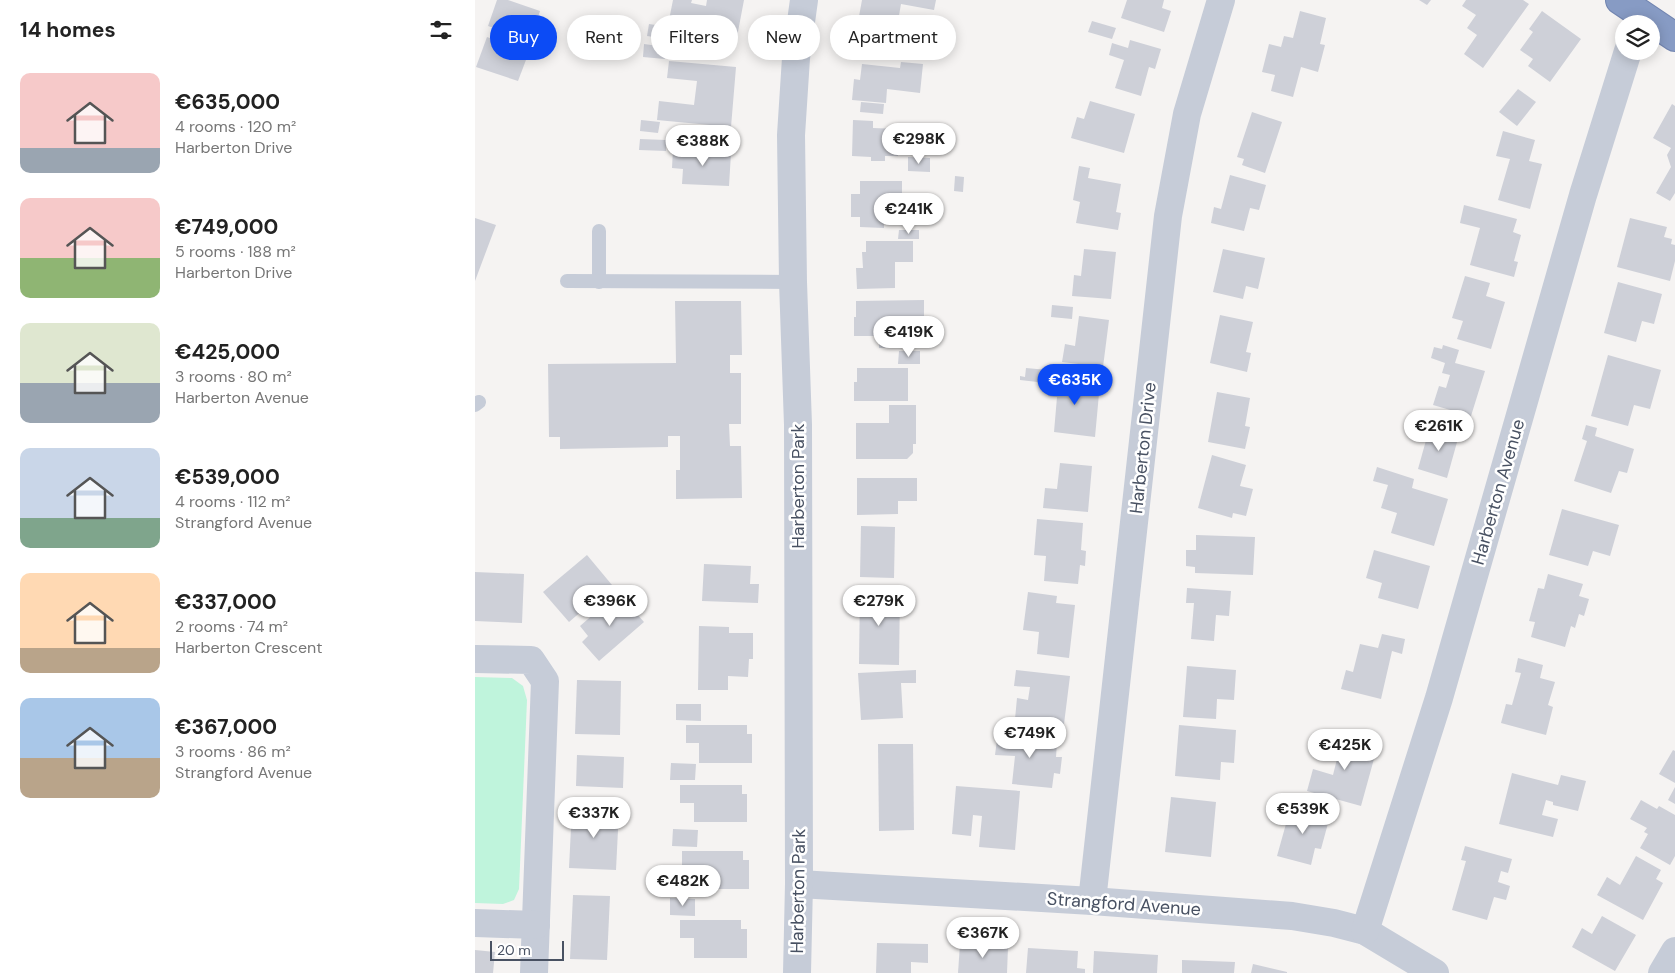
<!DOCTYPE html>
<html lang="en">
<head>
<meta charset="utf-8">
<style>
	body { margin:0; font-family:"DM Sans",sans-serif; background:#f6f6f6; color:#222; height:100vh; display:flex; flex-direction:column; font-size:19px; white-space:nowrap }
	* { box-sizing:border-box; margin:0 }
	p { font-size:16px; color:#767676 }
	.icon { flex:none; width:28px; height:28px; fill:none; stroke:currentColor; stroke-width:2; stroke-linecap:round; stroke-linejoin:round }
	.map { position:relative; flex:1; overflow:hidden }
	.details { display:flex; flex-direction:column; background:#fff; width:475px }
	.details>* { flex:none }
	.top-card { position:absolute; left:15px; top:15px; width:475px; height:45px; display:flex; gap:10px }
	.buttons { position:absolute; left:1140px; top:15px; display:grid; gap:10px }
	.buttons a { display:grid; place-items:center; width:45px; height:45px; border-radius:50%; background:#fff; box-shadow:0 2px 12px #0003; font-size:25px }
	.scale { position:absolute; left:15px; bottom:12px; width:74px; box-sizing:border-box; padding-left:5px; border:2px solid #485162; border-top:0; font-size:14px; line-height:18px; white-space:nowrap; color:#485162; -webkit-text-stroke:4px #fff; paint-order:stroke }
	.price { position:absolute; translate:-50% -42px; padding:0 11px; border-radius:18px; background:#fff; color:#222; font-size:16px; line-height:32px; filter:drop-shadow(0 1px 2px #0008) }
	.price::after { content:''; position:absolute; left:50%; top:30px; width:15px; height:11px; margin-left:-8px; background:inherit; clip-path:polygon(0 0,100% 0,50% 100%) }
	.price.active { background:#0c4bf5; color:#fff }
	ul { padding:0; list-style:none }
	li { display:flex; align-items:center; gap:15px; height:125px; padding:0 20px }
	li span { display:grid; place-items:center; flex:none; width:140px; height:100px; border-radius:10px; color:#555 }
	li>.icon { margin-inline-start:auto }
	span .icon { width:60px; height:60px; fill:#fffc; stroke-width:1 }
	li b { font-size:21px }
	h2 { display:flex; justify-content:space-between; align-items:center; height:60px; padding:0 20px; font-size:21px }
	.tag { padding:0 18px; border-radius:22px; background:#fff; box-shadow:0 2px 12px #0003; font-size:18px; line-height:45px }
	.tag.active { background:#0c4bf5; color:#fff }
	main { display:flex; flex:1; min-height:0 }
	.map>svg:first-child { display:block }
	.green { fill:#bff4dc }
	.building { fill:#ced0d8 }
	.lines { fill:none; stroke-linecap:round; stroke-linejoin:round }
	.highway-casing { stroke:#7285b0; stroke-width:30 }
	.lane { stroke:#c6ccd8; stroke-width:14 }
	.street { stroke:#c6ccd8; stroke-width:28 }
	.highway { stroke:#879bc4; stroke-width:28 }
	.labels { text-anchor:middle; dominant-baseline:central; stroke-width:5; stroke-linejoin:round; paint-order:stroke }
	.street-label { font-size:18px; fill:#485162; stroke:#fff }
</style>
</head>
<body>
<main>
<section class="details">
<h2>14 homes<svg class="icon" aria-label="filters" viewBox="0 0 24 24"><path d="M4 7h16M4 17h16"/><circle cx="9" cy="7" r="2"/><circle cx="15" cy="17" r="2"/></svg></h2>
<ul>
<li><span style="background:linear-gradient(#f6c9c9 75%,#9aa5b1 0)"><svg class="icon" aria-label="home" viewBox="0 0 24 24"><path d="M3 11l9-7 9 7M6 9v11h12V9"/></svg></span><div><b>€635,000</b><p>4 rooms · 120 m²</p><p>Harberton Drive</p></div></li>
<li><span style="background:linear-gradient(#f6c9c9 60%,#8fb573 0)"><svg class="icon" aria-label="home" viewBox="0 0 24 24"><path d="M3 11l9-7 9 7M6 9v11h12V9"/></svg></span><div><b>€749,000</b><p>5 rooms · 188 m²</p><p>Harberton Drive</p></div></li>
<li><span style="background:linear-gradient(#dfe7d0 60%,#9aa5b1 0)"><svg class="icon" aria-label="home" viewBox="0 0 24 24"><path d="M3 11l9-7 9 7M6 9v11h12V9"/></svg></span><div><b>€425,000</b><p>3 rooms · 80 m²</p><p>Harberton Avenue</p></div></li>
<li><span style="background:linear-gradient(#c9d6e8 70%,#7fa58c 0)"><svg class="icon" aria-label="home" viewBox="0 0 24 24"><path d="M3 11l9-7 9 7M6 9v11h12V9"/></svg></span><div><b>€539,000</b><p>4 rooms · 112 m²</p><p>Strangford Avenue</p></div></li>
<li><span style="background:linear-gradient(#ffd9b3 75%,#b9a48a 0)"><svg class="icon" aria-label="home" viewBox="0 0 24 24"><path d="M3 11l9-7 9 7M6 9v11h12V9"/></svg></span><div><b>€337,000</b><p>2 rooms · 74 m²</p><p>Harberton Crescent</p></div></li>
<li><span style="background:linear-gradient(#a9c7e8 60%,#b9a48a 0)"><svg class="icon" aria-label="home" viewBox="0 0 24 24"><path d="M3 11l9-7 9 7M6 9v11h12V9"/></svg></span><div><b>€367,000</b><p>3 rooms · 86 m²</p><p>Strangford Avenue</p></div></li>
</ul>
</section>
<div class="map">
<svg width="1200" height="973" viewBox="0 0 1200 973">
	<rect width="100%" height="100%" fill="#f5f3f2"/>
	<path class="green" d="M0,677L37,678L48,686L52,700L44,889L39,900L28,904L0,903Z"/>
	<g class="building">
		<path d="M22,0H33L65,11L55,41L13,26Z"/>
		<path d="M198,0H217L216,3L231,6L232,0H269L262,37L193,25Z"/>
		<path d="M387,0H461L459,10L426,4L422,27L446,32L442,50L380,38Z"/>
		<path d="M652,0H689L687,8L696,11L689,32L646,18Z"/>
		<path d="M944,0H956L952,5Z"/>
		<path d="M991,0H1048L1054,4L1008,68L989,54L1002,35L992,28L1001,15L987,6Z"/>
		<path d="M825,11L851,18L845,44L850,45L843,72L826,67L818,97L796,91L800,75L787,72L794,44L806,47L809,36L818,38Z"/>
		<path d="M1067,11L1106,39L1075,82L1053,66L1058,59L1045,50L1058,32L1054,29Z"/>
		<path d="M617,21L641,28L637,39L613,32Z"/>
		<path d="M174,24L194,27L192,39L172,36Z"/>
		<path d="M12,37L54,52L43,81L1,67Z"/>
		<path d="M655,40L686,49L680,69L674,67L666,96L640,88L649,60L634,55L637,43L653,48Z"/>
		<path d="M169,44L191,47L190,59L168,57Z"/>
		<path d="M194,61L261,67L256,127L182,120L184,101L219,105L222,81L192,78Z"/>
		<path d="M426,62L448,64L445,93L412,89L411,103L377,100L379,79L385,80L387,64L425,68Z"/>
		<path d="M1043,89L1061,102L1042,126L1024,112Z"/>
		<path d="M615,101L660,114L649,153L596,138L602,117L609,119Z"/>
		<path d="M386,102L409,104L408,114L385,112Z"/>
		<path d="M1197,104L1200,106V193L1195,201L1181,193L1196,167L1192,155L1196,148L1178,138Z"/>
		<path d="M777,112L807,122L790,173L767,165L769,159L762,157Z"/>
		<path d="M166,120L185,122L183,133L165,131Z"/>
		<path d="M378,120L398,121V128L424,129L423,156H410V161H396V157L377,156Z"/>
		<path d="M1028,131L1060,140L1054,161L1067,164L1055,209L1023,200L1035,159L1021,156Z"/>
		<path d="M165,139L191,140V151L164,150Z"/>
		<path d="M198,149L256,153L254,186L207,184L208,169L197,168Z"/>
		<path d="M433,157L455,158V172L433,171Z"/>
		<path d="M604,166L615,168L613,178L646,184L641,212L646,213L643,230L601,223L605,202L598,200Z"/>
		<path d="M755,175L791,185L784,210L775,208L769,231L736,223L739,207L746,209Z"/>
		<path d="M480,176L489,177L488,192L479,191Z"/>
		<path d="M385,181H427V200H412V216H409V228L385,227V217H376V194H385Z"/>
		<path d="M989,205L1042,219L1038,232L1046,235L1039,261L1043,262L1039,277L995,265L1005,228L985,223Z"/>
		<path d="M0,218L21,225L0,281Z"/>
		<path d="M1155,218L1192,227L1189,237L1197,239L1196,244L1200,245V261L1195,281L1142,267Z"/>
		<path d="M424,230H444V239H423Z"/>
		<path d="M391,241H438V262H420V288L382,289L381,268H388L387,252H391Z"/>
		<path d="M609,249L641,252L636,299L597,296L599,275L606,276Z"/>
		<path d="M748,249L790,258L783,289L771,286L768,299L738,292Z"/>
		<path d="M990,276L1015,283L1011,296L1030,302L1016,349L982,339L988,321L977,318Z"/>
		<path d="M1143,282L1187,294L1179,324L1167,321L1161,342L1129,333Z"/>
		<path d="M449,300V321H431V335H447V348H404V336H379V317H381V301Z"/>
		<path d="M200,301H266L267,355H255V373H266V424H254L255,446H266L267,498L201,499V470H205V436H193V447L85,449V437H74L73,364L201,363Z"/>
		<path d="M577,305L598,307L597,319L576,317Z"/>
		<path d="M745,315L778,322L771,352L776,353L772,372L735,363Z"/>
		<path d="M604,316L634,320L628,367L587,362L590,344L600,346Z"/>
		<path d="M968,345L984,350L980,363L1010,371L996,416L958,405L964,386L971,388L975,375L967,373L970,363L956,358L959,347L967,349Z"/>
		<path d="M424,351H445V364H423Z"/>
		<path d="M1133,355L1186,370L1175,409L1159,405L1153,426L1116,416Z"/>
		<path d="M382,368H433V401H379V382H382Z"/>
		<path d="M551,368L573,370L571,383L545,380V376L550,377Z"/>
		<path d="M575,378L625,383L620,437L579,432L582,397L573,396Z"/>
		<path d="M742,392L775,398L770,426L775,427L770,449L733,442Z"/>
		<path d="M414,405H441V444H438V453L432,459H381V423H414Z"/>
		<path d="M1111,425L1122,428L1120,436L1159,449L1152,473L1144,471L1136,493L1099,481L1112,441L1107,439Z"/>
		<path d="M955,426L984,435L972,478L943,469Z"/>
		<path d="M737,455L771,465L765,486L778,489L771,516L758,513L757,518L723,508Z"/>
		<path d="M585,463L617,466L613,512L568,508L570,488L582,489Z"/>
		<path d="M902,467L939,479L937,488L973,499L959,546L916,533L922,513L906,508L913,485L898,481Z"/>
		<path d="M382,478H442V501H423V514L382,515Z"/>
		<path d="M1087,509L1144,525L1135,556L1118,551L1113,566L1074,555Z"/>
		<path d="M562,519L608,523L606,550L611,551L610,566L605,565L603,584L569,581L571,556L559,555Z"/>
		<path d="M386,526L420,527L419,578L385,577Z"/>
		<path d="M721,535L780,537L778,575L720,573V567L711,566V550H721Z"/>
		<path d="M899,550L955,566L943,609L903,598L907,583L891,578Z"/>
		<path d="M112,555L137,585L94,622L68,592Z"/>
		<path d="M229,564L276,566L275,584H284L283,603L227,601Z"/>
		<path d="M0,572L49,574L47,623L0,621Z"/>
		<path d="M1073,574L1108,584L1104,596L1114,599L1109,616L1104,614L1100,628L1096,626L1090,647L1056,637L1060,622L1054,621L1063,588L1069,589Z"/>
		<path d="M712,588L756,591L754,616L741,615L739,641L716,639L719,603H711Z"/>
		<path d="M385,589L425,590L424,665L384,664Z"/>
		<path d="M553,592L582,596L581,603L600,605L594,658L562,654L564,632L548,630Z"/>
		<path d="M143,593L169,622L124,661L107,642L113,636L105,626Z"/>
		<path d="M224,626L254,627V633H278V659H274L273,677L253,676V690H223Z"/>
		<path d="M907,634L930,639L927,654L917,651L906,699L866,689L871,670L878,672L885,644L903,648Z"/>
		<path d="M1043,658L1068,665L1065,678L1080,682L1073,705L1078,707L1071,735L1026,723L1031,704L1037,705L1046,673L1040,672Z"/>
		<path d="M712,666L761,670L759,700L742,699L741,719L708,717Z"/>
		<path d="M441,670V683H426L428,718L386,720L383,673Z"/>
		<path d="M541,670L595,676L589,724L540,719L542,698L553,700L555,687L539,686Z"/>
		<path d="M102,680L146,681L145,735L100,734Z"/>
		<path d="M201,704H226V721L201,720Z"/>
		<path d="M211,725H272V734H277V763H224V743H211Z"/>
		<path d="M704,725L761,730L759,763L746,762L745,780L700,776Z"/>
		<path d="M523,732L570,736V742L582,743L581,757H587L585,774L579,773L577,788L537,784L540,756L520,755Z"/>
		<path d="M851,734L902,748L886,806L832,791L838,769L858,775L863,755L847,750Z"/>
		<path d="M403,744H438L439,830L404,831Z"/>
		<path d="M1198,750L1200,751V783L1184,774Z"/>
		<path d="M102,755L149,757L148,788L101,786Z"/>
		<path d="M196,763L221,764L220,780H195Z"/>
		<path d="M1037,773L1083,785L1086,775L1111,781L1103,811L1078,805V802L1071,800L1067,815L1083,819L1078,837L1024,824Z"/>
		<path d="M205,785H267V794H272V822H219V803H205Z"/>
		<path d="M481,786L545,791L540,850L504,847L507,816L498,815L496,836L477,834Z"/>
		<path d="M1200,787V804L1193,800Z"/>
		<path d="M696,797L741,802L736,857L690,852Z"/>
		<path d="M1166,800L1182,809L1184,806L1200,815V856L1195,865L1165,848L1173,834L1169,832L1172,828L1155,819Z"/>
		<path d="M816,806L855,816L846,849L840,848L836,865L802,856Z"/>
		<path d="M97,808L144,810L141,870L94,868Z"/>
		<path d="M198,829L223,830L222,847L197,846Z"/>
		<path d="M990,846L1037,859L1033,873L1026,871L1023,882L1035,886L1031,900L1019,897L1012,920L977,910L991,861L986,860Z"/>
		<path d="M207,851H268V860H274V889H221V869H207Z"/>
		<path d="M1161,856L1186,870L1181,879L1188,883L1168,920L1122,895L1132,877L1145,885Z"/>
		<path d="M98,895L135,896L132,960L95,959Z"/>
		<path d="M195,898L220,899V916L195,915Z"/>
		<path d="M1127,916L1161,935L1140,971L1097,947L1107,928L1117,934Z"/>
		<path d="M205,920H266V929H272V958H219V938H205Z"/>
		<path d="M402,943L453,944V963L436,962V973H401Z"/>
		<path d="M485,944L533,947L532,973H483Z"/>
		<path d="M553,948L603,951L602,968L610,969V973H551Z"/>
		<path d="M0,950L20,952L18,973H0Z"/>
		<path d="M619,951L683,955L682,973H618Z"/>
		<path d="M707,960L760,962L759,973H707Z"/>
		<path d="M778,964L812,972V973H776Z"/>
	</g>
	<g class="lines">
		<defs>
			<path id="highway" d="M1145,0L1200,37"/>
		</defs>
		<use href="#highway" class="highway-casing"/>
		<g class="lane">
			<path d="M124,231V282"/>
			<path d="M92,281L318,282"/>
			<path d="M0,405L4,402"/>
		</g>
		<g class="street">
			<path d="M0,659L56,660L70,681L59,973"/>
			<path d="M324,884L617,901L817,916L859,923L890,931L960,973"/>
			<path d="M617,901L693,216L712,114L746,0"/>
			<path d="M0,923L61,925"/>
			<path d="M890,931L964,698L1108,195L1153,51"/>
			<path d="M322,973L324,884L323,425L318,282L316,135L321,58L329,0"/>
			<path d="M1187,973L1200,951"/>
		</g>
		<use href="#highway" class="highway"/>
	</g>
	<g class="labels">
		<g class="street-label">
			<text transform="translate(668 448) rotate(-84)">Harberton Drive</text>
			<text transform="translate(323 486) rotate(-90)">Harberton Park</text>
			<text transform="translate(1023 492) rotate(-74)">Harberton Avenue</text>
			<text transform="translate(323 891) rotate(-89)">Harberton Park</text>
			<text transform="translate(649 904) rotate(4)">Strangford Avenue</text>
		</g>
	</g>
</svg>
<div class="buttons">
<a><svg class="icon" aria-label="layers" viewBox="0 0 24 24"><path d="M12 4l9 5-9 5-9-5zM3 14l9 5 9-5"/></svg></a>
</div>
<div class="scale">20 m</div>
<b class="price" style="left:444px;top:165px">€298K</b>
<b class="price" style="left:228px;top:167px">€388K</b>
<b class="price" style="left:434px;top:235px">€241K</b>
<b class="price" style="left:434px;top:358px">€419K</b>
<b class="price active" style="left:600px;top:406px">€635K</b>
<b class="price" style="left:964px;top:452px">€261K</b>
<b class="price" style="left:135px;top:627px">€396K</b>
<b class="price" style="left:404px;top:627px">€279K</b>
<b class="price" style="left:555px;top:759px">€749K</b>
<b class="price" style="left:870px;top:771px">€425K</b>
<b class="price" style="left:828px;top:835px">€539K</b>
<b class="price" style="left:119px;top:839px">€337K</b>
<b class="price" style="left:208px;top:907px">€482K</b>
<b class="price" style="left:508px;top:959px">€367K</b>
<div class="top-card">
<a class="tag active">Buy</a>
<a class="tag">Rent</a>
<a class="tag">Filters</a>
<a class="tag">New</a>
<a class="tag">Apartment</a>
</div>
</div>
</main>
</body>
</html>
